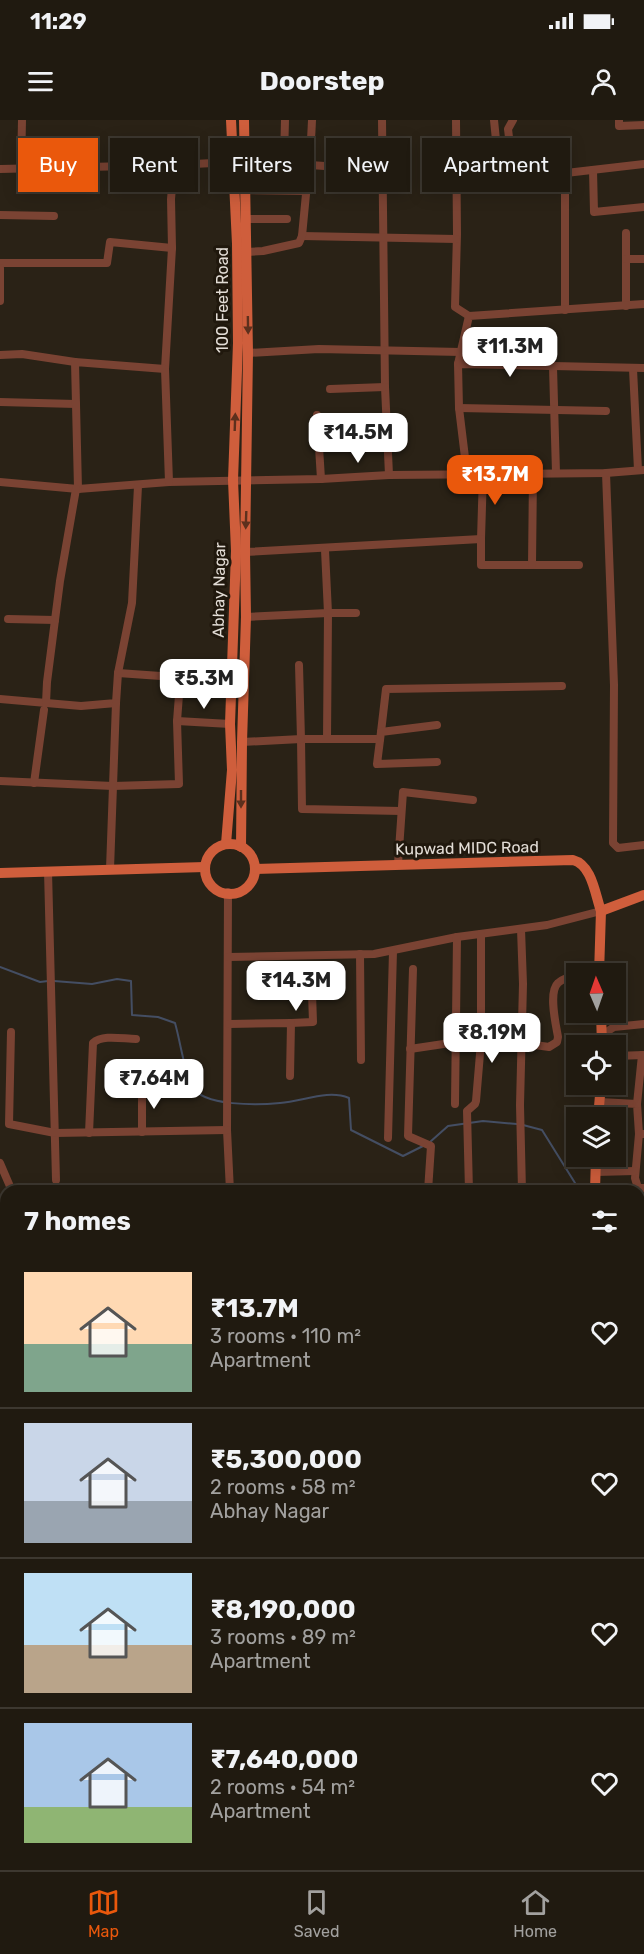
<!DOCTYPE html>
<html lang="en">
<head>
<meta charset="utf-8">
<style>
	body { margin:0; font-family:Rubik,sans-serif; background:#2d271e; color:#f1f3f6; height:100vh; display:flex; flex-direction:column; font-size:22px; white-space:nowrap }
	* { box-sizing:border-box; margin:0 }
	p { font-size:20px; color:#a2a19f }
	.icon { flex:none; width:33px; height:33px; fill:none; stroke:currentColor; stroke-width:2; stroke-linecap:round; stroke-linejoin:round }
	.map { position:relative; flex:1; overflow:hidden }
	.side { position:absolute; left:0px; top:1065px; width:645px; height:686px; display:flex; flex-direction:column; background:#201a10; border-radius:18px 18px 0 0; box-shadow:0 3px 15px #0003,0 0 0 2px #3d3830 }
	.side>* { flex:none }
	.guide { position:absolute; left:18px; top:18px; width:609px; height:54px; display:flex; gap:12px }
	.needle { width:39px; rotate:358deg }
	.tools { position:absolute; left:566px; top:843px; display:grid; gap:12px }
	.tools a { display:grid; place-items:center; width:60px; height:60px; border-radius:0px; background:#201a10; box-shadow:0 3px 15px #0003,0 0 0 2px #3d3830; font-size:30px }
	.price { position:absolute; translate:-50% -51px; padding:0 14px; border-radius:12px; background:#fff; color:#222; font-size:20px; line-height:39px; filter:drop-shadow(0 2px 3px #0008) }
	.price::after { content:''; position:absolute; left:50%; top:36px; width:18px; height:14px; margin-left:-9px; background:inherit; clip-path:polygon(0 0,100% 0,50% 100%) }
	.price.on { background:#ea580c; color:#fff }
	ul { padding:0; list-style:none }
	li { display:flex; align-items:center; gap:18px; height:150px; padding:0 24px }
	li+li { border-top:2px solid #3d3830 }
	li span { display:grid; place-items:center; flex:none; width:168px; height:120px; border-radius:0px; color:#555 }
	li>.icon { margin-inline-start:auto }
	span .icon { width:72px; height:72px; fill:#fffc; stroke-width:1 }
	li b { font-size:26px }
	h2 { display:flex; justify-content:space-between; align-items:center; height:72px; padding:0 24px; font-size:26px }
	.pill { padding:0 21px; border-radius:0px; background:#201a10; box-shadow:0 3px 15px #0003,0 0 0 2px #3d3830; font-size:21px; line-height:54px }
	.pill.on { background:#ea580c; color:#fff }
	.status { display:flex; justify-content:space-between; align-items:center; height:42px; padding:0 30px; background:#201a10; direction:ltr }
	.status svg { height:16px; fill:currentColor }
	header { display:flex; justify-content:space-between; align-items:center; height:78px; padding:0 24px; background:#201a10; font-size:27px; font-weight:700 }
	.menu { display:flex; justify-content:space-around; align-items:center; height:84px; border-top:2px solid #3d3830; background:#201a10; font-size:16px; color:#a2a19f }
	.menu a { display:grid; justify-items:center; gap:3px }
	.menu .on { color:#ea580c }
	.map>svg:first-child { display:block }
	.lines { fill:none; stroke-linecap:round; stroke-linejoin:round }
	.stream { stroke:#444e63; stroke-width:2 }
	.minor { stroke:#7a4333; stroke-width:8 }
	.major { stroke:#cf5e3c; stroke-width:10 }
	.rail-casing { stroke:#a09990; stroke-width:4.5 }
	.rail { stroke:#20180d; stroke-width:2; stroke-dasharray:7; stroke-linecap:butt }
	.oneway { fill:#5d301d }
	.labels { text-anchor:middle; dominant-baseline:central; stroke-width:6; stroke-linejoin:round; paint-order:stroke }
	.street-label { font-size:16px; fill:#e2dcd5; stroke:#20180d }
</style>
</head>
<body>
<div class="status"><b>11:29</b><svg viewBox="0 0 49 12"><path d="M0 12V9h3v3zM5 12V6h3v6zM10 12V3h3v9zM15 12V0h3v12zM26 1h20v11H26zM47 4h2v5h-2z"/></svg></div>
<header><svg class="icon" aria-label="menu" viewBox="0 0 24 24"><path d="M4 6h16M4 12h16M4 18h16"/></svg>Doorstep<svg class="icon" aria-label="person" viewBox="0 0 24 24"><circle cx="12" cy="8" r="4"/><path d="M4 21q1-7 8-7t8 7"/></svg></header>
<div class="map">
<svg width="644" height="1750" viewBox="0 0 644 1750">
	<rect width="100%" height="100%" fill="#2a2216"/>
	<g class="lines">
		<g class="stream">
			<path d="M0,847L40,862L48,861"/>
			<path d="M54,861L92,864L117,859L131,861L132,895L158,897L175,903C181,924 183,947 192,966C202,987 260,985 280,983C302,982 327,969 349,978L351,1010L403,1036L423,1026"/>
			<path d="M523,1005L542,1010L580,1071"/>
			<path d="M430,1022L448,1006L483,1001L517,1004"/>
			<path d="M639,1214H644"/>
		</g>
		<g class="minor">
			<path d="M382,0L385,267L389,355"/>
			<path d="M456,0L457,114L455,187L469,196"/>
			<path d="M494,0L497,30"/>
			<path d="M513,0L508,9L514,59"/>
			<path d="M619,0V6L644,5"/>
			<path d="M284,39L285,0"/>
			<path d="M310,45L383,50"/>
			<path d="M0,49L174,45L233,42"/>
			<path d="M21,50L22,0"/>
			<path d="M593,50L594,92L644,87"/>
			<path d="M565,54V190"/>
			<path d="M457,63L514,59L644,44"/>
			<path d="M245,70L305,71"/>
			<path d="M0,95L54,96"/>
			<path d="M245,99H287"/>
			<path d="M626,113V186"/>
			<path d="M302,116L456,119"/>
			<path d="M246,132L263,131L299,123L302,116L306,74L305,71C310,47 311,24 312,0"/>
			<path d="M626,139H644"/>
			<path d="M0,143H107L110,122L172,128"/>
			<path d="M0,148V181"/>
			<path d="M248,233L319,229L461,232"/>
			<path d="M0,235L22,234L75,242"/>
			<path d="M458,244L469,196L644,184"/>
			<path d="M553,247L556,353"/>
			<path d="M165,249L172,128L171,79L174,45"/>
			<path d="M633,249L638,350"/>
			<path d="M330,269L385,267"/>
			<path d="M0,282L76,284"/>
			<path d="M459,288L606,291"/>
			<path d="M317,295L321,359"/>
			<path d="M606,353L614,565L613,723L618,728L644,725"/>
			<path d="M467,354L459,288L458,244L644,248"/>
			<path d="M0,362L78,369L169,362L321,359L389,355L606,353L644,350"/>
			<path d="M78,369L75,242L165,249L169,362"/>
			<path d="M481,419L483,353"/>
			<path d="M245,432L481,419V445H579"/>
			<path d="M532,445L533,354"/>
			<path d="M246,497L328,493L325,430"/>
			<path d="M8,499L55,500"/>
			<path d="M0,579L81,586L116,583L118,553L132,483L138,366"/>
			<path d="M46,583L47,562L60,461L76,369"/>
			<path d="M177,601L230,604"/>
			<path d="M381,612L386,569L562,566"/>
			<path d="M327,619L328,493H356"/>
			<path d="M380,619H301L302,689L401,691"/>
			<path d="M242,622L301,619L299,545"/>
			<path d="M437,642L377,644L381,612L437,605"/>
			<path d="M0,661L113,666L179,664L177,601L180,562L175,557L118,553"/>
			<path d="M34,663L44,590"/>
			<path d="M398,744L403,672L473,680"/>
			<path d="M110,749L116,583"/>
			<path d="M48,751L56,1060"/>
			<path d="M228,772L227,1010L230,1071"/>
			<path d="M521,809L523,864L520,985L522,1071"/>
			<path d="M360,834L361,940"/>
			<path d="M228,837L374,834L457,817L547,805L601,791"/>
			<path d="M413,849L408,1016L431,1026L428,1071"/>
			<path d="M585,854L599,850"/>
			<path d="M291,903L313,902L312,873"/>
			<path d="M229,904L291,903L290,956"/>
			<path d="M11,912L9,1004L55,1013L227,1010"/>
			<path d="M602,915L614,907L644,904"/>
			<path d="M521,923L549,927L557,922L558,917C556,905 548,872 558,863C562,859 570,857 576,856"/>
			<path d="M410,929L457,922H499"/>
			<path d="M615,936L644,935"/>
			<path d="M600,982L637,984L639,1014"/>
			<path d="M455,984L457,817"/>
			<path d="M637,984L642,935"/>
			<path d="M142,1012V968"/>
			<path d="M89,1013L93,923C103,914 123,919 136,919"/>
			<path d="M644,1014H639L635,1058L638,1068H644"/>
			<path d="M388,1018L393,831"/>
			<path d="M0,1043L12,1071"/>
			<path d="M596,1052L635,1051"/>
			<path d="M469,1071L467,991L475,984L476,981L481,922V814"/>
			<path d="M639,1196H644"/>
			<path d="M639,1564L644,1536"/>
			<path d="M0,1573L6,1575"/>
			<path d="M639,1606L644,1611"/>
			<path d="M0,1611L6,1593"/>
			<path d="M0,1655L6,1657"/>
			<path d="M0,1743L18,1750"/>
			<path d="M639,1743L644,1745"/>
			<path d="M104,1750L105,1747L113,1750"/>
		</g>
		<g class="major">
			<path d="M226,724L232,650L230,604L236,431L233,360L238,223L237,124L231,0"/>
			<circle cx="230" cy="749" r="25"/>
			<path d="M241,727L242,622L246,497L245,432L248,233L244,0"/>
			<path d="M255,749L573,740C592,745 595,774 601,791L644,775"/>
			<path d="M0,753L205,747"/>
			<path d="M599,854L601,791"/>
			<path d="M601,892L602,926"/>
			<path d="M598,998L601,964"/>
			<path d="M595,1071L596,1036"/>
			<path d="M535,1750L536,1744"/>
		</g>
		<defs>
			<g id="rail">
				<path d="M0,1254L6,1271"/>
				<path d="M0,1312L6,1328"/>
				<path d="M449,1744L471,1750"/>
			</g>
		</defs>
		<use href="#rail" class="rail-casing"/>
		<use href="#rail" class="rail"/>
	</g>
	<defs><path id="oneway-solid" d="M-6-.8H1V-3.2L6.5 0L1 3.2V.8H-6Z" transform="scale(1.5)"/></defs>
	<g class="oneway">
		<use href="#oneway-solid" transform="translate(248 205) rotate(89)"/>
		<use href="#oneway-solid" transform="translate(235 302) rotate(-88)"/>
		<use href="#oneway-solid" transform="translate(246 400) rotate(92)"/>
		<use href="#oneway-solid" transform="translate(241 679) rotate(90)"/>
	</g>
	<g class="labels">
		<g class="street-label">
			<text transform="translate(222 180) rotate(-90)">100 Feet Road</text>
			<text transform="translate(219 470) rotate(-89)">Abhay Nagar</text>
			<text transform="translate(467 728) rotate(-1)">Kupwad MIDC Road</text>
		</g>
	</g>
</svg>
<div class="tools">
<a><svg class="needle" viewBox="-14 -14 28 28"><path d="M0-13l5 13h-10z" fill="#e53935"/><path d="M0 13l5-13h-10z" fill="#a2a19f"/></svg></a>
<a><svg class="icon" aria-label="locate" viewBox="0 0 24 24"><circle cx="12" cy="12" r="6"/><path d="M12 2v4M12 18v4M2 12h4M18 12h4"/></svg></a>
<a><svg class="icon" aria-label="layers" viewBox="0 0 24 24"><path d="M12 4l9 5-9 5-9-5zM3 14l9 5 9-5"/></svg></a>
</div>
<b class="price" style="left:510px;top:258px">₹11.3M</b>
<b class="price" style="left:358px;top:344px">₹14.5M</b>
<b class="price on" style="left:495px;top:386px">₹13.7M</b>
<b class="price" style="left:204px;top:590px">₹5.3M</b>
<b class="price" style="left:296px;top:892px">₹14.3M</b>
<b class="price" style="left:492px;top:944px">₹8.19M</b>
<b class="price" style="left:154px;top:990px">₹7.64M</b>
<div class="guide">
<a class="pill on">Buy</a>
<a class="pill">Rent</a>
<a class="pill">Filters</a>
<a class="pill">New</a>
<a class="pill">Apartment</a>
</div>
<section class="side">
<h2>7 homes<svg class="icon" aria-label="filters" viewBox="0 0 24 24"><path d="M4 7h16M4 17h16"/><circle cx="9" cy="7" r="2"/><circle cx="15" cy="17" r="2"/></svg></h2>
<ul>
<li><span style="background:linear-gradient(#ffd9b3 60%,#7fa58c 0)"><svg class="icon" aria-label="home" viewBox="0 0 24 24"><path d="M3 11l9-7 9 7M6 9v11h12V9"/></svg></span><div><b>₹13.7M</b><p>3 rooms · 110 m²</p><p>Apartment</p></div><svg class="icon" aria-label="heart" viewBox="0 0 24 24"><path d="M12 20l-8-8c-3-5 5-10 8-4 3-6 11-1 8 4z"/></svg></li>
<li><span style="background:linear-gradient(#c9d6e8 65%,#9aa5b1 0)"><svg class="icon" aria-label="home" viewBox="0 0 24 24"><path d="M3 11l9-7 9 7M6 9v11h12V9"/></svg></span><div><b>₹5,300,000</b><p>2 rooms · 58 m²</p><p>Abhay Nagar</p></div><svg class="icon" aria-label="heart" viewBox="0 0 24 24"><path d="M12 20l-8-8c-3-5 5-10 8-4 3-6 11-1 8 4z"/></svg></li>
<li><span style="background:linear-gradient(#bfe0f5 60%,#b9a48a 0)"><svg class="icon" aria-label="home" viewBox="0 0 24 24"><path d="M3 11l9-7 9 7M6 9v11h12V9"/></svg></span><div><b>₹8,190,000</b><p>3 rooms · 89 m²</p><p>Apartment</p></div><svg class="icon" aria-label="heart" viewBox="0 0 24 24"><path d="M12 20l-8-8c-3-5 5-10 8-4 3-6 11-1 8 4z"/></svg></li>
<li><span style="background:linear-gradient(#a9c7e8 70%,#8fb573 0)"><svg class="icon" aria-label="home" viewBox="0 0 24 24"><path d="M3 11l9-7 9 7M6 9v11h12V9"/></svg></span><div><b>₹7,640,000</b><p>2 rooms · 54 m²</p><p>Apartment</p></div><svg class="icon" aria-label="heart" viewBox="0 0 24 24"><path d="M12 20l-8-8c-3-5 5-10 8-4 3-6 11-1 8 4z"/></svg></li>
</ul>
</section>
</div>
<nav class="menu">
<a class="on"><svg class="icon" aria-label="map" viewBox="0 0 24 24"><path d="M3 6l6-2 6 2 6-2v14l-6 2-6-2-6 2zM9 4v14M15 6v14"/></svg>Map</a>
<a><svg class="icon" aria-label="saved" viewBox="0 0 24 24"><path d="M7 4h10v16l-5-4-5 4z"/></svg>Saved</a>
<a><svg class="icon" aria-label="home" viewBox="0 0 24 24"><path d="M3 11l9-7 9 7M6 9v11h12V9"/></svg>Home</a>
</nav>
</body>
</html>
